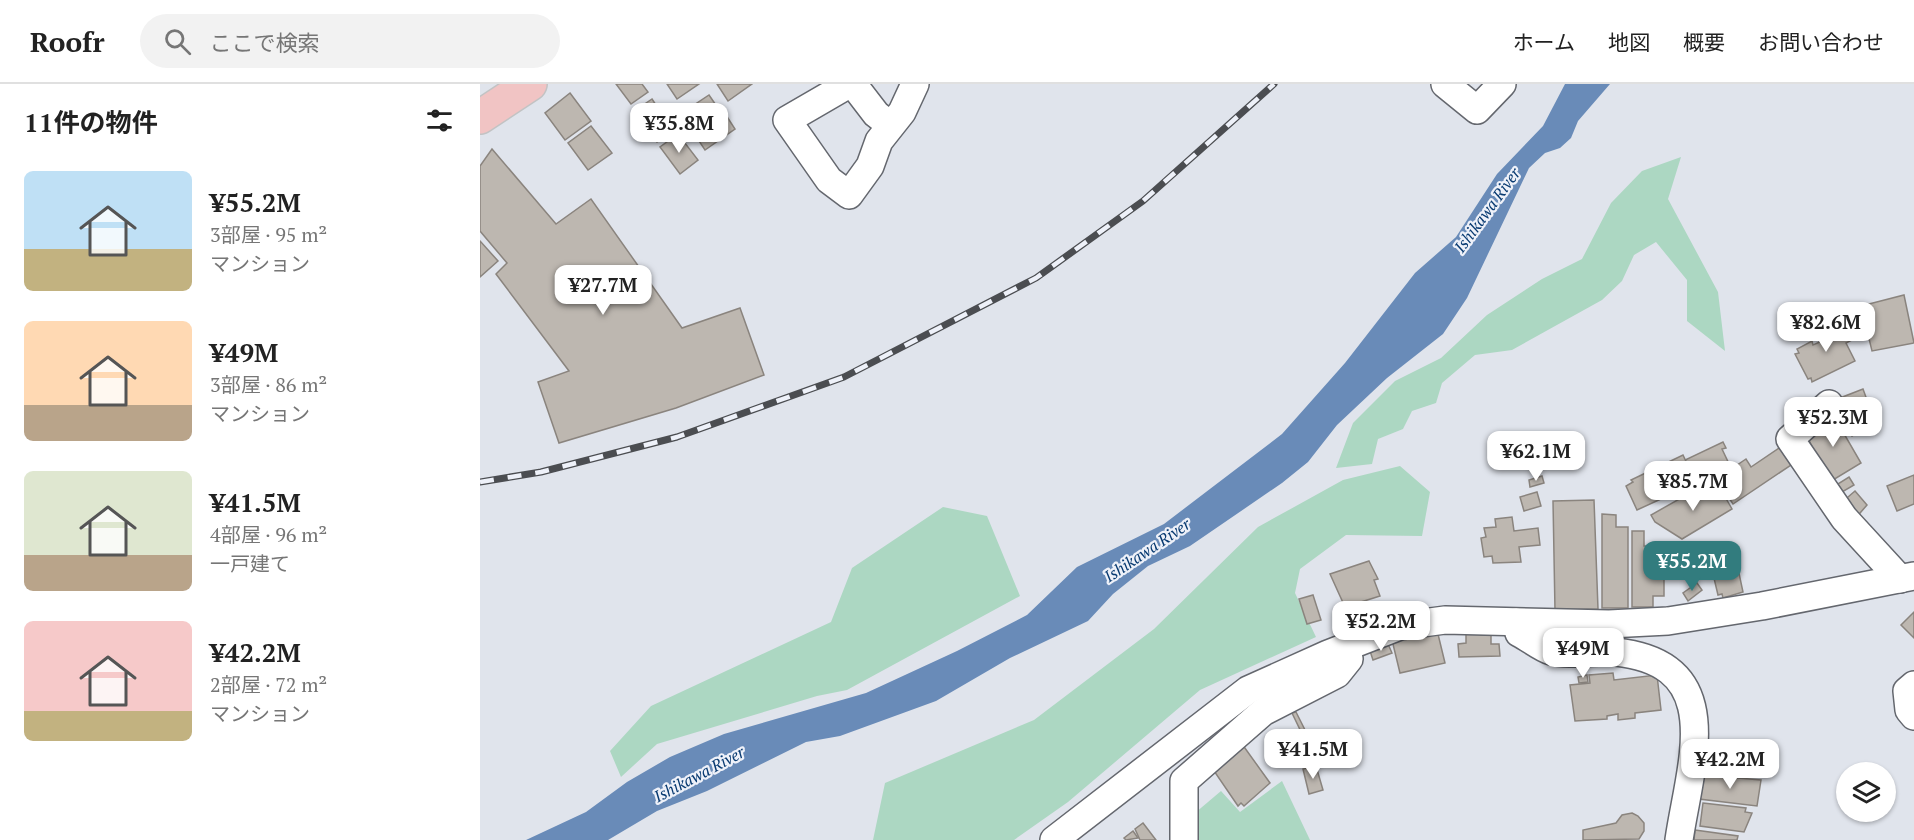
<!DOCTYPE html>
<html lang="ja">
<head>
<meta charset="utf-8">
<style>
	body { margin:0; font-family:"PT Serif","Noto Sans JP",serif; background:#f2f2f2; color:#222; height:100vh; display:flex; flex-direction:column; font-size:22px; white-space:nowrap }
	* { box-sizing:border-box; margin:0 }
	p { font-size:20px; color:#767676 }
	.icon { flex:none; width:33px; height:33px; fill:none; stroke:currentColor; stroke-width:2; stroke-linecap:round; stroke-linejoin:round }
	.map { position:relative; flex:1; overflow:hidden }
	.sheet { display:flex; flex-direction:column; background:#fff; width:480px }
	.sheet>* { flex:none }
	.controls { position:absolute; left:1356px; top:678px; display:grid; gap:12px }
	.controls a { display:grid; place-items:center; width:60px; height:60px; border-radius:50%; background:#fff; box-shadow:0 2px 4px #0004; font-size:30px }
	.price { position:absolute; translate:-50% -51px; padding:0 14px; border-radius:12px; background:#fff; color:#222; font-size:20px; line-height:39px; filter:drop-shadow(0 2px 3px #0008) }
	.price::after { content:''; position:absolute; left:50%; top:36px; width:18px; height:14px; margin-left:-9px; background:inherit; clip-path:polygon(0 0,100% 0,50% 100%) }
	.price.current { background:#327c7e; color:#fff }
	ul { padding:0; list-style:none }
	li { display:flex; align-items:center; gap:18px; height:150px; padding:0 24px }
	li span { display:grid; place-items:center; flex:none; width:168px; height:120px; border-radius:9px; color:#555 }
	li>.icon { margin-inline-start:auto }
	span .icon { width:72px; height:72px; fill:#fffc; stroke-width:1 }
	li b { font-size:26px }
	h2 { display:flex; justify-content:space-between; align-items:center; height:72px; padding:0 24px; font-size:26px }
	header { display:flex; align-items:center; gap:36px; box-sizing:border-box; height:84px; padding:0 30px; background:#fff; border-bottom:2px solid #e0e0e0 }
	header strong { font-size:28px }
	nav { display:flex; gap:33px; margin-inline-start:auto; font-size:21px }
	.search { width:420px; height:54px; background:#f2f2f2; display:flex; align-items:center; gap:15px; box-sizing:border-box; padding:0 21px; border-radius:33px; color:#767676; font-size:22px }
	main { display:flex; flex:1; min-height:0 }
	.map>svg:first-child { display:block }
	.green { fill:#acd7c2 }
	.water { fill:#698bb8 }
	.building { fill:#bdb7b0; stroke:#8a847e; stroke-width:1.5 }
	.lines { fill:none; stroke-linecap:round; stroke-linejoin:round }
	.minor-casing { stroke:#64676e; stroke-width:30 }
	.highway-casing { stroke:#c2c3c4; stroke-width:36 }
	.minor { stroke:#fff; stroke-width:27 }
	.highway { stroke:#f1c4c4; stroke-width:33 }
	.rail-casing { stroke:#4b4d51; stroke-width:7 }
	.rail { stroke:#eef1f9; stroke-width:4.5; stroke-dasharray:14; stroke-linecap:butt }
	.labels { text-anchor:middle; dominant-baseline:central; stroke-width:4.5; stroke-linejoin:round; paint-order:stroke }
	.water-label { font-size:16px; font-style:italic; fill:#083a71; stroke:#eef1f9 }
</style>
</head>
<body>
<header>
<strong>Roofr</strong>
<div class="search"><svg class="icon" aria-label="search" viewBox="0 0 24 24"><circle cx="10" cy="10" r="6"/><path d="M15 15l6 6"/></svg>ここで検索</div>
<nav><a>ホーム</a><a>地図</a><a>概要</a><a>お問い合わせ</a></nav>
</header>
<main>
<section class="sheet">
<h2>11件の物件<svg class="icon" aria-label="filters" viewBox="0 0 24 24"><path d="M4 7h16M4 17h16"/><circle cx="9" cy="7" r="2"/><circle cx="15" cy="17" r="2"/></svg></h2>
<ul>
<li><span style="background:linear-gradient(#bfe0f5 65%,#c2b280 0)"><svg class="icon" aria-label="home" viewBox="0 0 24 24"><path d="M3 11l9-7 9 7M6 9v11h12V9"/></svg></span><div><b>¥55.2M</b><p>3部屋 · 95 m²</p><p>マンション</p></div></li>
<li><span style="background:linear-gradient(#ffd9b3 70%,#b9a48a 0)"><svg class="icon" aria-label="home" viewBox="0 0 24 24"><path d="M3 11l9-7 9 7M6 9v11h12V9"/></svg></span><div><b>¥49M</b><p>3部屋 · 86 m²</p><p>マンション</p></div></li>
<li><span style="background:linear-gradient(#dfe7d0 70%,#b9a48a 0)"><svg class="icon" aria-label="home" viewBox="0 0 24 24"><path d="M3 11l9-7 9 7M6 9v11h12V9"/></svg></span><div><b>¥41.5M</b><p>4部屋 · 96 m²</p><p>一戸建て</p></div></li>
<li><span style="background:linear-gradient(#f6c9c9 75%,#c2b280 0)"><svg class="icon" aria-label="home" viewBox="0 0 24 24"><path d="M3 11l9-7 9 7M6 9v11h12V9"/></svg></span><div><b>¥42.2M</b><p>2部屋 · 72 m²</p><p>マンション</p></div></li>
</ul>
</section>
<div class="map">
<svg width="1434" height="756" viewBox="0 0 1434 756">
	<rect width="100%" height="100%" fill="#e0e4ec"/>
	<g class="green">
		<path d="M1201,73L1188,115L1238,208L1245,267L1207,237V196L1176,158L1154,171L1142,197L1122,216L1032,266L995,271L962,299L956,319L932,327L923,345L898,355L892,380L856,384L873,339L915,297L961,274L1007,231L1062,195L1102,175L1131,119L1162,87Z"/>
		<path d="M920,382L950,408L942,452L866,451L820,485L815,509L836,553L720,606L588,718L534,756H393L405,699L554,636L674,545L778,443L863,396Z"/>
		<path d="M463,423L507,432L540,512L367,606L337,612L177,660L141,693L130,667L171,622L351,538L372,484Z"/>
		<path d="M802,697L830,756H716L715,729L741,707L760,728Z"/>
	</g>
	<path class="water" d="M1085,0H1130L1098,37L1091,54L1080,64L1065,69L1049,84L987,214L963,250L907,294L857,341L828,378L802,399L710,462L668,482L633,510L608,537L530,574L456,617L360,652L326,658L227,707L177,727L128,756H46L106,728L147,698L190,673L244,650L386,609L477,567L547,531L597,483L684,440L802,350L865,279L935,189L976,153L1017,90L1063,42Z"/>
	<g class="building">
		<path d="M136,0H162L168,8L151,20Z"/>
		<path d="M187,0H219L197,15Z"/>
		<path d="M237,0H272L248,17Z"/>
		<path d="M90,9L111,37L85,56L65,29Z"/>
		<path d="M229,11L240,27L215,43L205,27Z"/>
		<path d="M172,15L193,47L177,58L156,26Z"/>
		<path d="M244,28L255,45L225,66L213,48Z"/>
		<path d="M111,42L132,69L108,86L88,59Z"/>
		<path d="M198,50L218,76L200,90L180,63Z"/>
		<path d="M12,65L76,140L111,115L202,244L260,224L284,291L196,324L79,359L58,298L89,287L16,190L27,179L0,147V82Z"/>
		<path d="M0,157L18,177L0,193Z"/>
		<path d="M1424,211L1434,259L1392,267L1381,222Z"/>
		<path d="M1363,238L1372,256L1366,259L1375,277L1332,298L1331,294L1328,295L1315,270L1319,269L1317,265L1332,257L1333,261L1340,258L1336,252Z"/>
		<path d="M1383,305L1395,338L1372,352L1353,321L1360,314Z"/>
		<path d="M1352,329L1381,379L1353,396L1342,378L1340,379L1326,350Z"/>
		<path d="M1243,358L1246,364L1242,365L1250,382L1216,399L1205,376Z"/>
		<path d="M1302,362L1314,379L1253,420L1243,405L1253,398L1247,388L1266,375L1271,383Z"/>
		<path d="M1203,371L1216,399L1157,426L1146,402L1153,398L1151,396Z"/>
		<path d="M1434,391V420L1417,427L1407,402Z"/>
		<path d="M1062,392L1064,399L1050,403L1049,396Z"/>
		<path d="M1369,393L1374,401L1357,411L1353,403Z"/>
		<path d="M1237,399L1252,425L1202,455L1175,438L1171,431L1217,405L1219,409Z"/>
		<path d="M1375,407L1387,421L1374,436L1361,419Z"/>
		<path d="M1057,408L1061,422L1044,427L1040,413Z"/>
		<path d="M1114,416L1118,525L1075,526L1073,417Z"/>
		<path d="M1122,430L1136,431V443H1148V524H1122Z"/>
		<path d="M1032,433L1034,447L1058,444L1060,461L1039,463L1041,478L1013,479L1012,472L1004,473L1001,454L1006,453L1004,444L1016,443L1015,435Z"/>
		<path d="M1152,447H1164V462H1184V512H1173V523H1152Z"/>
		<path d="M889,477L898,495L894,496L900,512L865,523L850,490Z"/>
		<path d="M1191,480H1206L1208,493L1191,492Z"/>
		<path d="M1257,480L1263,508L1243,514L1242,510L1238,511L1233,490H1236L1235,486Z"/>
		<path d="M1217,499L1222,506L1208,517L1203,509Z"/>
		<path d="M833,511L841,536L827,540L819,515Z"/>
		<path d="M1434,528V554L1421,541Z"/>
		<path d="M957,546L965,579L920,589L912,556Z"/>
		<path d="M986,547H1001V551L1011,550V560H1019L1020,572L979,573L978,560L986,559Z"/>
		<path d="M908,560L912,569L893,576L890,567Z"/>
		<path d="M1133,589L1134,596L1177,591L1181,626L1155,629V634L1138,636V630L1127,632V635L1095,637L1090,601L1110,599L1109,591Z"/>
		<path d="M1107,591L1108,598L1099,599L1098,593Z"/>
		<path d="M816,628L829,654L825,656L812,629Z"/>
		<path d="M762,660L790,699L764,722L761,719L758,722L732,684Z"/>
		<path d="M836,682L843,706L829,710L823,685Z"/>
		<path d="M1222,691L1281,696L1277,722L1219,715Z"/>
		<path d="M1223,719L1266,724L1265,728L1272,729L1264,748L1220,742Z"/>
		<path d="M1152,729L1158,732L1164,739V747L1159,755L1103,756V746L1136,739L1142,731Z"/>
		<path d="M663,739L676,756H660L655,745Z"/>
		<path d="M1215,746L1258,752L1257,756H1214Z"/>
		<path d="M653,747L658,754L646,756L644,754Z"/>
	</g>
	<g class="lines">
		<defs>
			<g id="minor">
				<path d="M369,0L307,36L349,96L369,111L390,82L399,57L422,28L435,0"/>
				<path d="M373,0L396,30L410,41"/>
				<path d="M965,0L997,26L1022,0"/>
				<path d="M1349,320L1310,355L1364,434L1420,495"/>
				<path d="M1036,538L1039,549C1049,554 1061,564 1071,567C1091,572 1116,566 1136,568C1249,580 1210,680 1199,756"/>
				<path d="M1434,601L1427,607L1429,626L1434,632"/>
				<path d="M574,756L768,606L848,570L920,542L965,536L1129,540L1188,537L1282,522L1434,492"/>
				<path d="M704,756V697L783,628L857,590L869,575L866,563"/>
			</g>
			<path id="highway" d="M0,33L50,0"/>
		</defs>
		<use href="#minor" class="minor-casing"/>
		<use href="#highway" class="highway-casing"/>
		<use href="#minor" class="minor"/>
		<use href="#highway" class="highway"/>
		<defs>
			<path id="rail" d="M0,398L61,388L197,353L364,293L556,194L663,117L794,0"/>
		</defs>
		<use href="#rail" class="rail-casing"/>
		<use href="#rail" class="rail"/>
	</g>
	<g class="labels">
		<g class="water-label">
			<text transform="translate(1007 126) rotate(-54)">Ishikawa River</text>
			<text transform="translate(667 466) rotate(-34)">Ishikawa River</text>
			<text transform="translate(219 690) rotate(-28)">Ishikawa River</text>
		</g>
	</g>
</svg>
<div class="controls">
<a><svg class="icon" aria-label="layers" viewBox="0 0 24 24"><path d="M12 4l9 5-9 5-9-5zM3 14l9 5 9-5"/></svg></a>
</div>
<b class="price" style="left:199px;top:70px">¥35.8M</b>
<b class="price" style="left:123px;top:232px">¥27.7M</b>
<b class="price" style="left:1346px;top:269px">¥82.6M</b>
<b class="price" style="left:1353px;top:364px">¥52.3M</b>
<b class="price" style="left:1056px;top:398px">¥62.1M</b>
<b class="price" style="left:1213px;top:428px">¥85.7M</b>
<b class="price current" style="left:1212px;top:508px">¥55.2M</b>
<b class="price" style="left:901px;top:568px">¥52.2M</b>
<b class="price" style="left:1103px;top:595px">¥49M</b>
<b class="price" style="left:833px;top:696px">¥41.5M</b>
<b class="price" style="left:1250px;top:706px">¥42.2M</b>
</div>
</main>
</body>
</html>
